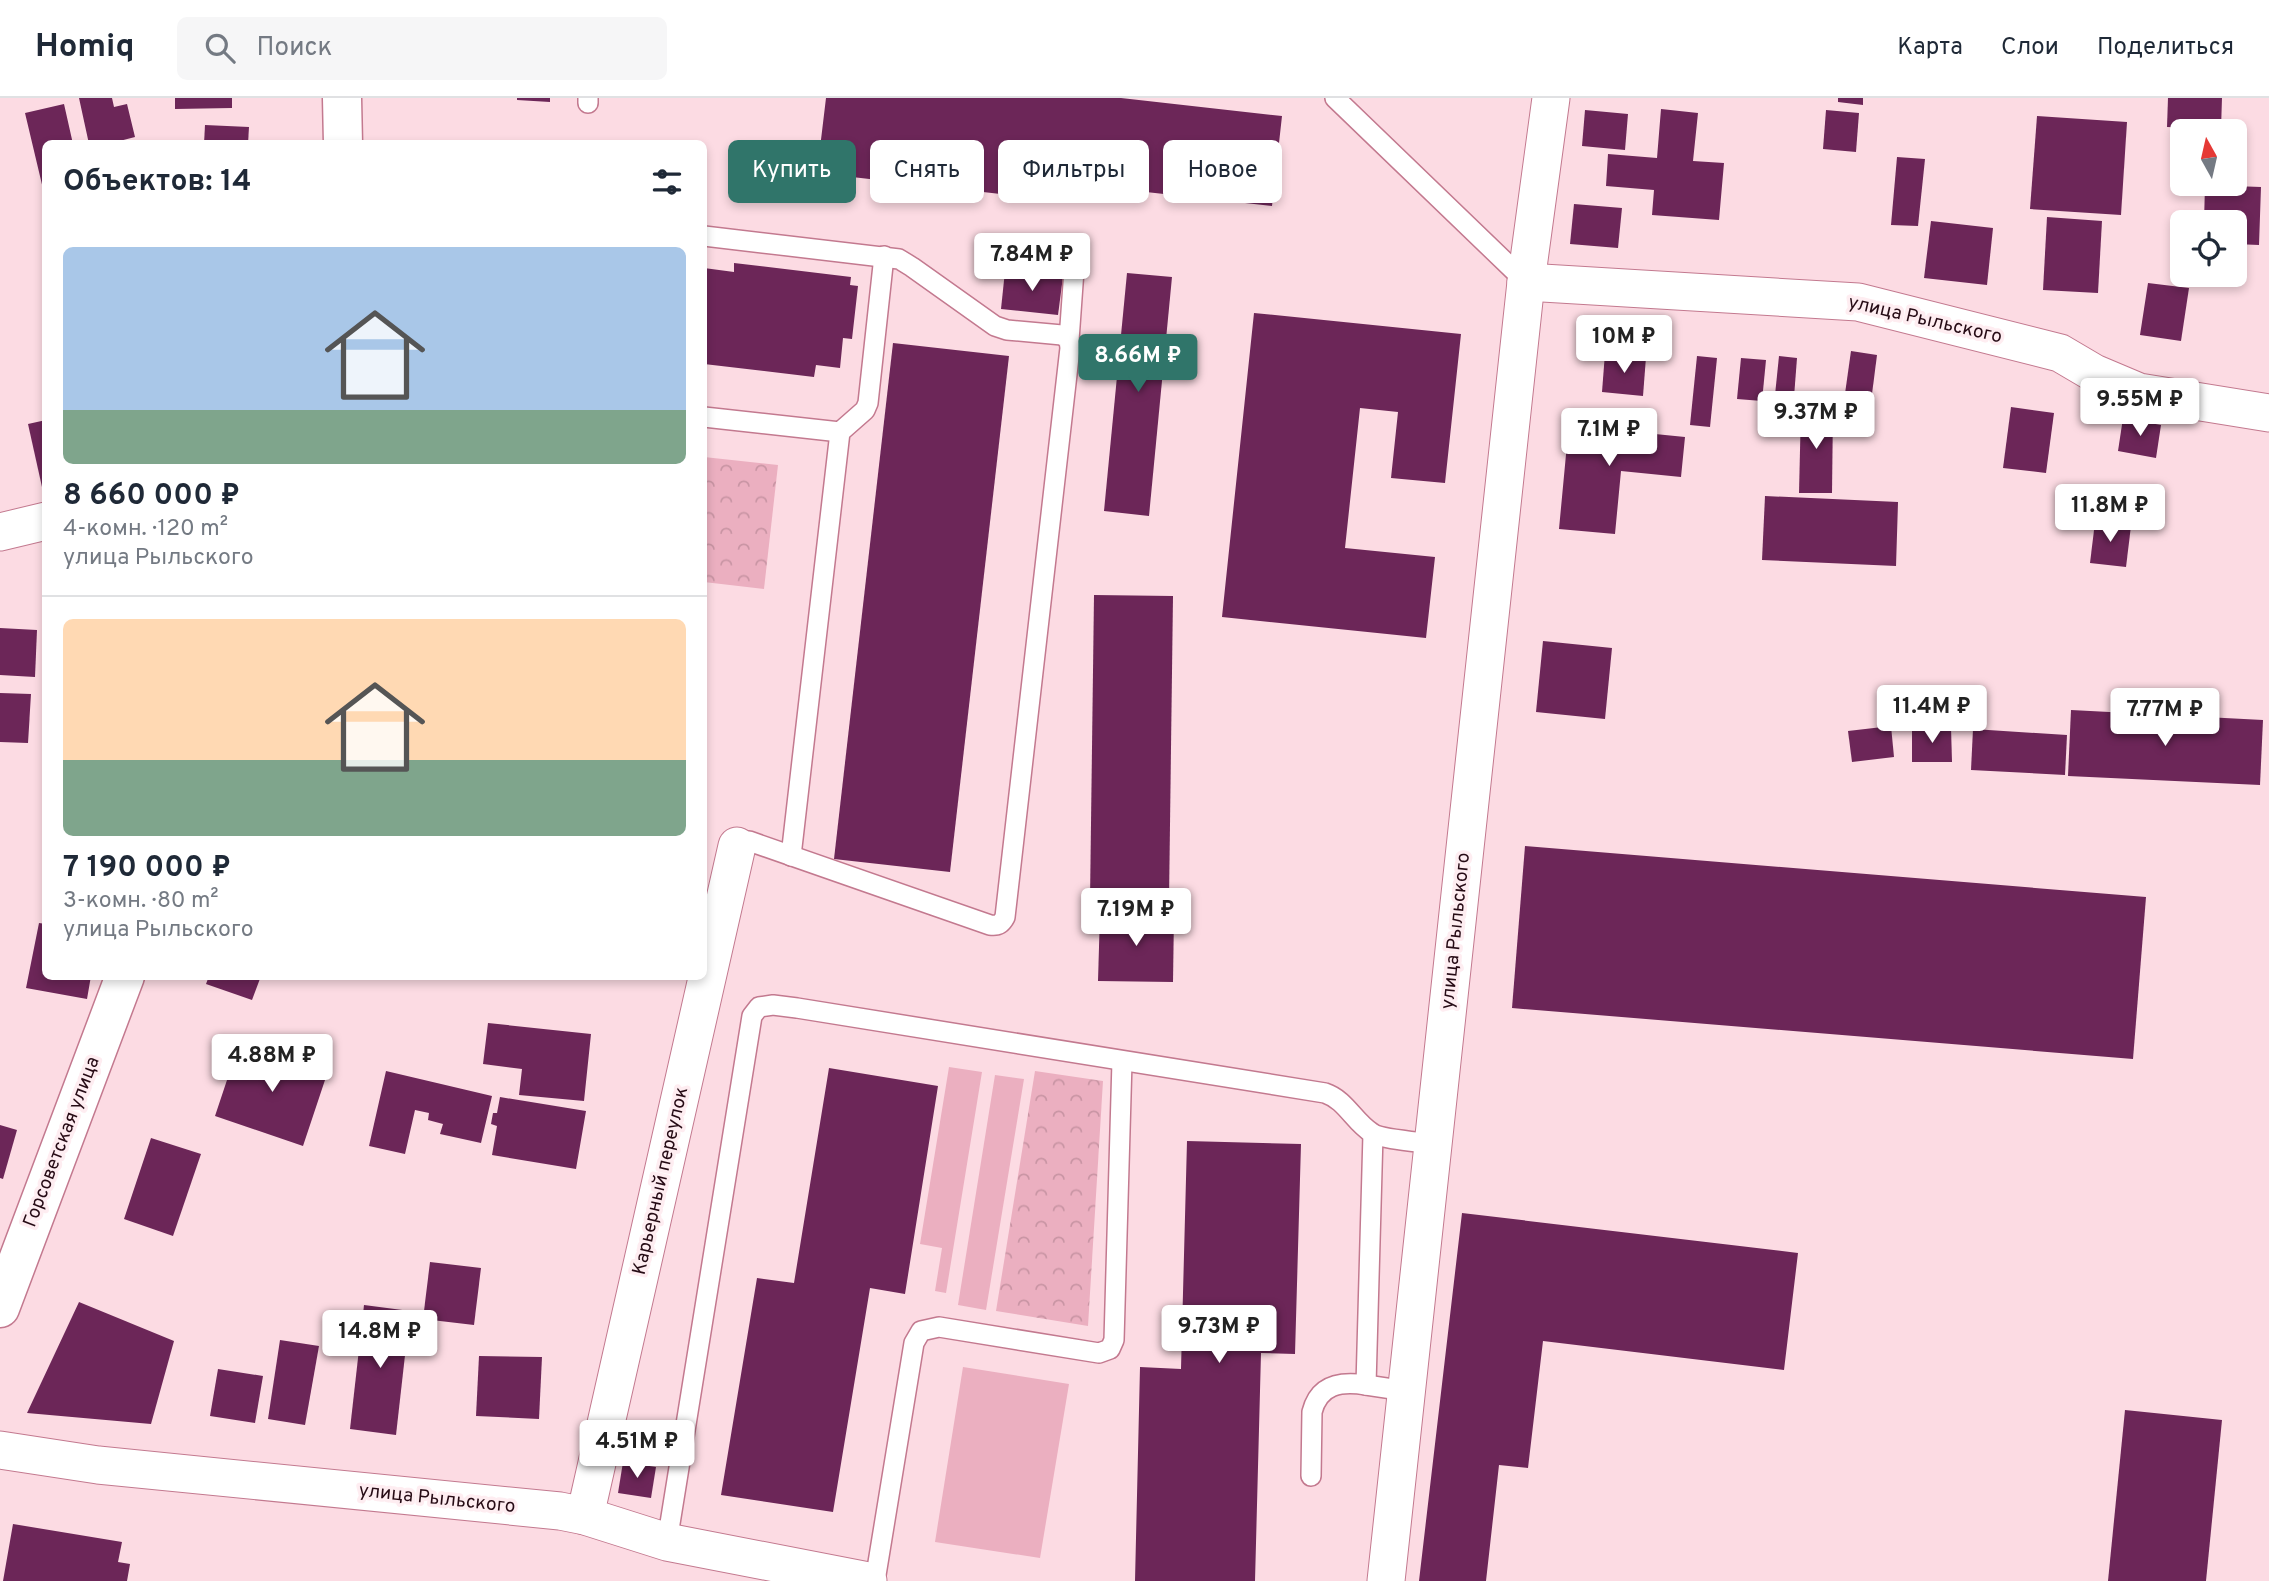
<!DOCTYPE html>
<html lang="ru">
<head>
<meta charset="utf-8">
<style>
	body { margin:0; font-family:Overpass,sans-serif; background:#f6f6f7; color:#1f2937; height:100vh; display:flex; flex-direction:column; font-size:26px; white-space:nowrap }
	* { box-sizing:border-box; margin:0 }
	p { font-size:23px; color:#747a83 }
	.icon { flex:none; width:38px; height:38px; fill:none; stroke:currentColor; stroke-width:2; stroke-linecap:round; stroke-linejoin:round }
	.map { position:relative; flex:1; overflow:hidden }
	.panel { position:absolute; left:42px; top:42px; width:665px; height:840px; display:flex; flex-direction:column; background:#fff; border-radius:10px; box-shadow:0 4px 10px #0003 }
	.panel>* { flex:none }
	.hud { position:absolute; left:728px; top:42px; width:665px; height:63px; display:flex; gap:14px }
	.needle { width:46px; rotate:352deg }
	.fabs { position:absolute; left:2170px; top:21px; display:grid; gap:14px }
	.fabs a { display:grid; place-items:center; width:77px; height:77px; border-radius:10px; background:#fff; box-shadow:0 4px 10px #0003; font-size:35px }
	.price { position:absolute; translate:-50% -60px; padding:0 16px; border-radius:7px; background:#fff; color:#222; font-size:23px; line-height:46px; filter:drop-shadow(0 2px 4px #0008) }
	.price::after { content:''; position:absolute; left:50%; top:42px; width:21px; height:16px; margin-left:-10px; background:inherit; clip-path:polygon(0 0,100% 0,50% 100%) }
	.price.active { background:#30756a; color:#fff }
	ul { padding:0; list-style:none }
	li { display:grid; align-content:center; gap:14px; height:371px; padding:0 21px }
	li+li { border-top:2px solid #e0e1e3 }
	li span { display:grid; place-items:center; height:217px; border-radius:10px; color:#555 }
	li>.icon { margin-inline-start:auto }
	span .icon { width:126px; height:126px; fill:#fffc; stroke-width:1 }
	li b { font-size:30px }
	h2 { display:flex; justify-content:space-between; align-items:center; height:84px; padding:0 21px; font-size:30px }
	.pill { padding:0 24px; border-radius:10px; background:#fff; box-shadow:0 4px 10px #0003; font-size:24px; line-height:63px }
	.pill.active { background:#30756a; color:#fff }
	header { display:flex; align-items:center; gap:42px; box-sizing:border-box; height:98px; padding:0 35px; background:#fff; border-bottom:2px solid #e0e1e3 }
	header strong { font-size:33px }
	nav { display:flex; gap:38px; margin-inline-start:auto; font-size:24px }
	.search { width:490px; height:63px; background:#f6f6f7; display:flex; align-items:center; gap:18px; box-sizing:border-box; padding:0 24px; border-radius:10px; color:#747a83; font-size:26px }
	.map>svg:first-child { display:block }
	.grass { fill:#ebafc0 }
	.forest { fill:url(#forest-crowns) }
	.building { fill:#6c2658 }
	.lines { fill:none; stroke-linecap:round; stroke-linejoin:round }
	.service-casing { stroke:#c3798f; stroke-width:22 }
	.minor-casing { stroke:#c3798f; stroke-width:39 }
	.tertiary-casing { stroke:#c3798f; stroke-width:41 }
	.service { stroke:#fff; stroke-width:19 }
	.minor { stroke:#fff; stroke-width:37 }
	.tertiary { stroke:#fff; stroke-width:38 }
	.labels { text-anchor:middle; dominant-baseline:central; stroke-width:7; stroke-linejoin:round; paint-order:stroke }
	.street-label { font-size:19px; fill:#260b15; stroke:#feedf1 }
</style>
</head>
<body>
<header>
<strong>Homiq</strong>
<div class="search"><svg class="icon" aria-label="search" viewBox="0 0 24 24"><circle cx="10" cy="10" r="6"/><path d="M15 15l6 6"/></svg>Поиск</div>
<nav><a>Карта</a><a>Слои</a><a>Поделиться</a></nav>
</header>
<div class="map">
<svg width="2269" height="1483" viewBox="0 0 2269 1483">
	<defs>
		<pattern id="forest-crowns" width="20" height="18" patternUnits="userSpaceOnUse" patternTransform="scale(1.75)"><rect width="20" height="18" fill="#ebafc0"/><path d="M2 6a3 3 0 1 1 6 0M12 15a3 3 0 1 1 6 0" fill="none" stroke="#c995a4"/></pattern>
	</defs>
	<rect width="100%" height="100%" fill="#fcdbe3"/>
	<g class="grass">
		<path d="M949,969L982,974L946,1195L935,1193L942,1150L920,1146Z"/>
		<path d="M995,977L1024,981L986,1212L958,1207Z"/>
		<path d="M963,1269L1069,1286L1040,1460L935,1444Z"/>
	</g>
	<g class="forest">
		<path d="M704,359L778,367L764,491L704,484Z"/>
		<path d="M1035,973L1103,983L1088,1228L996,1213Z"/>
	</g>
	<g class="building">
		<path d="M79,0H112L114,9L127,6L135,39L108,46H89Z"/>
		<path d="M175,0H232V10L175,11Z"/>
		<path d="M517,0H550V4L517,2Z"/>
		<path d="M826,0H1121L1282,18L1272,108L1047,83L1045,101L817,75Z"/>
		<path d="M1838,0H1863V7L1838,4Z"/>
		<path d="M2168,0H2222L2221,31L2167,29Z"/>
		<path d="M64,6L73,46H46L44,95L25,15Z"/>
		<path d="M1661,11L1698,15L1693,63L1724,65L1719,122L1652,117L1654,92L1606,88L1608,56L1657,60Z"/>
		<path d="M1585,12L1628,16L1625,52L1582,48Z"/>
		<path d="M1826,12L1859,15L1856,54L1823,51Z"/>
		<path d="M2037,18L2127,24L2121,117L2030,111Z"/>
		<path d="M205,27L249,29L248,46H204Z"/>
		<path d="M1897,59L1925,61L1918,128L1891,127Z"/>
		<path d="M2205,87L2261,89L2259,147L2235,146V124H2204Z"/>
		<path d="M1574,106L1622,110L1618,150L1570,146Z"/>
		<path d="M2047,119L2102,123L2098,195L2043,192Z"/>
		<path d="M1931,123L1993,130L1987,187L1924,180Z"/>
		<path d="M734,165L851,179L850,187L858,188L852,241L843,240L840,270L816,267L814,279L704,266V170L734,174Z"/>
		<path d="M1005,173L1063,179L1058,217L1001,211Z"/>
		<path d="M1127,175L1172,179L1149,418L1104,413Z"/>
		<path d="M2148,185L2189,190L2181,243L2140,237Z"/>
		<path d="M1254,215L1461,236L1445,385L1391,380L1398,314L1360,310L1345,450L1435,459L1426,540L1222,519Z"/>
		<path d="M893,245L1009,258L950,774L834,761Z"/>
		<path d="M1851,253L1877,257L1867,335L1840,331Z"/>
		<path d="M1605,255L1646,259L1643,298L1602,294Z"/>
		<path d="M1697,258L1717,260L1710,329L1690,327Z"/>
		<path d="M1779,258L1797,260L1794,299L1775,297Z"/>
		<path d="M1741,260L1766,262L1762,303L1737,301Z"/>
		<path d="M2011,309L2054,315L2046,375L2003,370Z"/>
		<path d="M1801,310L1833,311L1832,395H1799Z"/>
		<path d="M1570,314L1626,318L1625,333L1685,339L1681,379L1621,373L1615,436L1559,431Z"/>
		<path d="M2123,320L2161,327L2156,360L2118,353Z"/>
		<path d="M46,322V388L42,389L28,326Z"/>
		<path d="M1765,398L1898,404L1896,468L1762,462Z"/>
		<path d="M2095,424L2131,428L2126,469L2090,465Z"/>
		<path d="M1094,497L1173,498L1169,803L1090,802Z"/>
		<path d="M0,530L37,532L35,579L0,577Z"/>
		<path d="M1543,543L1612,550L1605,621L1536,614Z"/>
		<path d="M0,595L31,596L28,645L0,644Z"/>
		<path d="M2071,612L2263,622L2260,687L2068,678Z"/>
		<path d="M1891,628L1894,659L1852,664L1848,633Z"/>
		<path d="M1912,629H1951L1952,664H1912Z"/>
		<path d="M1973,631L2067,637L2065,677L1971,672Z"/>
		<path d="M1525,748L2146,799L2133,961L1512,910Z"/>
		<path d="M1100,815L1174,816L1173,884L1098,883Z"/>
		<path d="M39,825L46,826V878H91L87,901L26,890Z"/>
		<path d="M209,878H261L252,902L206,886Z"/>
		<path d="M488,925L591,936L584,1003L519,997L522,971L483,966Z"/>
		<path d="M240,943L328,973L303,1048L215,1018Z"/>
		<path d="M829,970L938,988L905,1196L870,1190L833,1414L721,1397L757,1180L794,1185Z"/>
		<path d="M386,973L492,998L481,1045L440,1036L443,1026L428,1022L429,1015L415,1012L405,1056L369,1048Z"/>
		<path d="M500,999L586,1013L576,1071L492,1057L497,1028L491,1026L493,1015H497Z"/>
		<path d="M0,1027L17,1032L3,1081L0,1080Z"/>
		<path d="M151,1040L201,1056L173,1138L124,1121Z"/>
		<path d="M1187,1043L1301,1046L1295,1256L1261,1255L1255,1483H1135L1140,1269L1181,1271Z"/>
		<path d="M1462,1115L1798,1155L1784,1272L1543,1243L1528,1370L1499,1367L1486,1483H1419Z"/>
		<path d="M430,1164L481,1170L474,1227L423,1221Z"/>
		<path d="M79,1204L174,1243L151,1326L27,1315Z"/>
		<path d="M364,1207L410,1213L396,1337L350,1331Z"/>
		<path d="M280,1242L319,1248L305,1327L268,1321Z"/>
		<path d="M479,1258L542,1259L539,1321L476,1318Z"/>
		<path d="M218,1271L263,1278L255,1325L210,1318Z"/>
		<path d="M2125,1312L2222,1322L2206,1483H2108Z"/>
		<path d="M623,1364L656,1369L651,1400L618,1395Z"/>
		<path d="M13,1426L122,1444L118,1464L130,1466L127,1483H3Z"/>
	</g>
	<g class="lines">
		<defs>
			<g id="service">
				<path d="M1335,0L1526,184"/>
				<path d="M588,5V0"/>
				<path d="M704,138L899,161L912,169L995,228L1007,232L1062,237L1069,242L1070,250L1005,819C1001,827 997,828 990,827L749,743L737,748"/>
				<path d="M1069,242L1074,172"/>
				<path d="M704,319L840,334"/>
				<path d="M791,758L840,334L865,312L868,305L884,158"/>
				<path d="M1373,1036L1366,1287L1406,1293"/>
				<path d="M1311,1378L1312,1314C1319,1286 1341,1283 1366,1287"/>
				<path d="M667,1444L752,918L759,909L773,907L797,910L1325,995C1346,1002 1354,1024 1372,1035C1380,1041 1420,1044 1433,1046"/>
				<path d="M875,1483L914,1245L921,1233L939,1229L1099,1255L1110,1251L1114,1242L1122,963"/>
			</g>
			<g id="minor">
				<path d="M1526,184L1858,204L2060,255L2094,275L2139,294L2269,315"/>
				<path d="M0,434L46,423"/>
				<path d="M0,1352L98,1367L560,1413L585,1418L667,1444L868,1483"/>
				<path d="M585,1418L737,748"/>
				<path d="M1386,1483L1526,184L1551,0"/>
			</g>
			<g id="tertiary">
				<path d="M342,0L343,46"/>
				<path d="M0,1210L125,878"/>
			</g>
		</defs>
		<use href="#service" class="service-casing"/>
		<use href="#minor" class="minor-casing"/>
		<use href="#tertiary" class="tertiary-casing"/>
		<use href="#service" class="service"/>
		<use href="#minor" class="minor"/>
		<use href="#tertiary" class="tertiary"/>
	</g>
	<g class="labels">
		<g class="street-label">
			<text transform="translate(1925 222) rotate(13)">улица Рыльского</text>
			<text transform="translate(1456 833) rotate(-84)">улица Рыльского</text>
			<text transform="translate(62 1044) rotate(-69)">Горсоветская улица</text>
			<text transform="translate(661 1083) rotate(-77)">Карьерный переулок</text>
			<text transform="translate(437 1401) rotate(6)">улица Рыльского</text>
		</g>
	</g>
</svg>
<div class="fabs">
<a><svg class="needle" viewBox="-14 -14 28 28"><path d="M0-13l5 13h-10z" fill="#e53935"/><path d="M0 13l5-13h-10z" fill="#747a83"/></svg></a>
<a><svg class="icon" aria-label="locate" viewBox="0 0 24 24"><circle cx="12" cy="12" r="6"/><path d="M12 2v4M12 18v4M2 12h4M18 12h4"/></svg></a>
</div>
<b class="price" style="left:1032px;top:195px">7.84M ₽</b>
<b class="price" style="left:1624px;top:277px">10M ₽</b>
<b class="price active" style="left:1138px;top:296px">8.66M ₽</b>
<b class="price" style="left:2140px;top:340px">9.55M ₽</b>
<b class="price" style="left:1816px;top:353px">9.37M ₽</b>
<b class="price" style="left:1609px;top:370px">7.1M ₽</b>
<b class="price" style="left:2110px;top:446px">11.8M ₽</b>
<b class="price" style="left:1932px;top:647px">11.4M ₽</b>
<b class="price" style="left:2165px;top:650px">7.77M ₽</b>
<b class="price" style="left:1136px;top:850px">7.19M ₽</b>
<b class="price" style="left:272px;top:996px">4.88M ₽</b>
<b class="price" style="left:1219px;top:1267px">9.73M ₽</b>
<b class="price" style="left:380px;top:1272px">14.8M ₽</b>
<b class="price" style="left:637px;top:1382px">4.51M ₽</b>
<div class="hud">
<a class="pill active">Купить</a>
<a class="pill">Снять</a>
<a class="pill">Фильтры</a>
<a class="pill">Новое</a>
</div>
<section class="panel">
<h2>Объектов: 14<svg class="icon" aria-label="filters" viewBox="0 0 24 24"><path d="M4 7h16M4 17h16"/><circle cx="9" cy="7" r="2"/><circle cx="15" cy="17" r="2"/></svg></h2>
<ul>
<li><span style="background:linear-gradient(#a9c7e8 75%,#7fa58c 0)"><svg class="icon" aria-label="home" viewBox="0 0 24 24"><path d="M3 11l9-7 9 7M6 9v11h12V9"/></svg></span><div><b>8 660 000 ₽</b><p>4-комн. · 120 m²</p><p>улица Рыльского</p></div></li>
<li><span style="background:linear-gradient(#ffd9b3 65%,#7fa58c 0)"><svg class="icon" aria-label="home" viewBox="0 0 24 24"><path d="M3 11l9-7 9 7M6 9v11h12V9"/></svg></span><div><b>7 190 000 ₽</b><p>3-комн. · 80 m²</p><p>улица Рыльского</p></div></li>
</ul>
</section>
</div>
</body>
</html>
